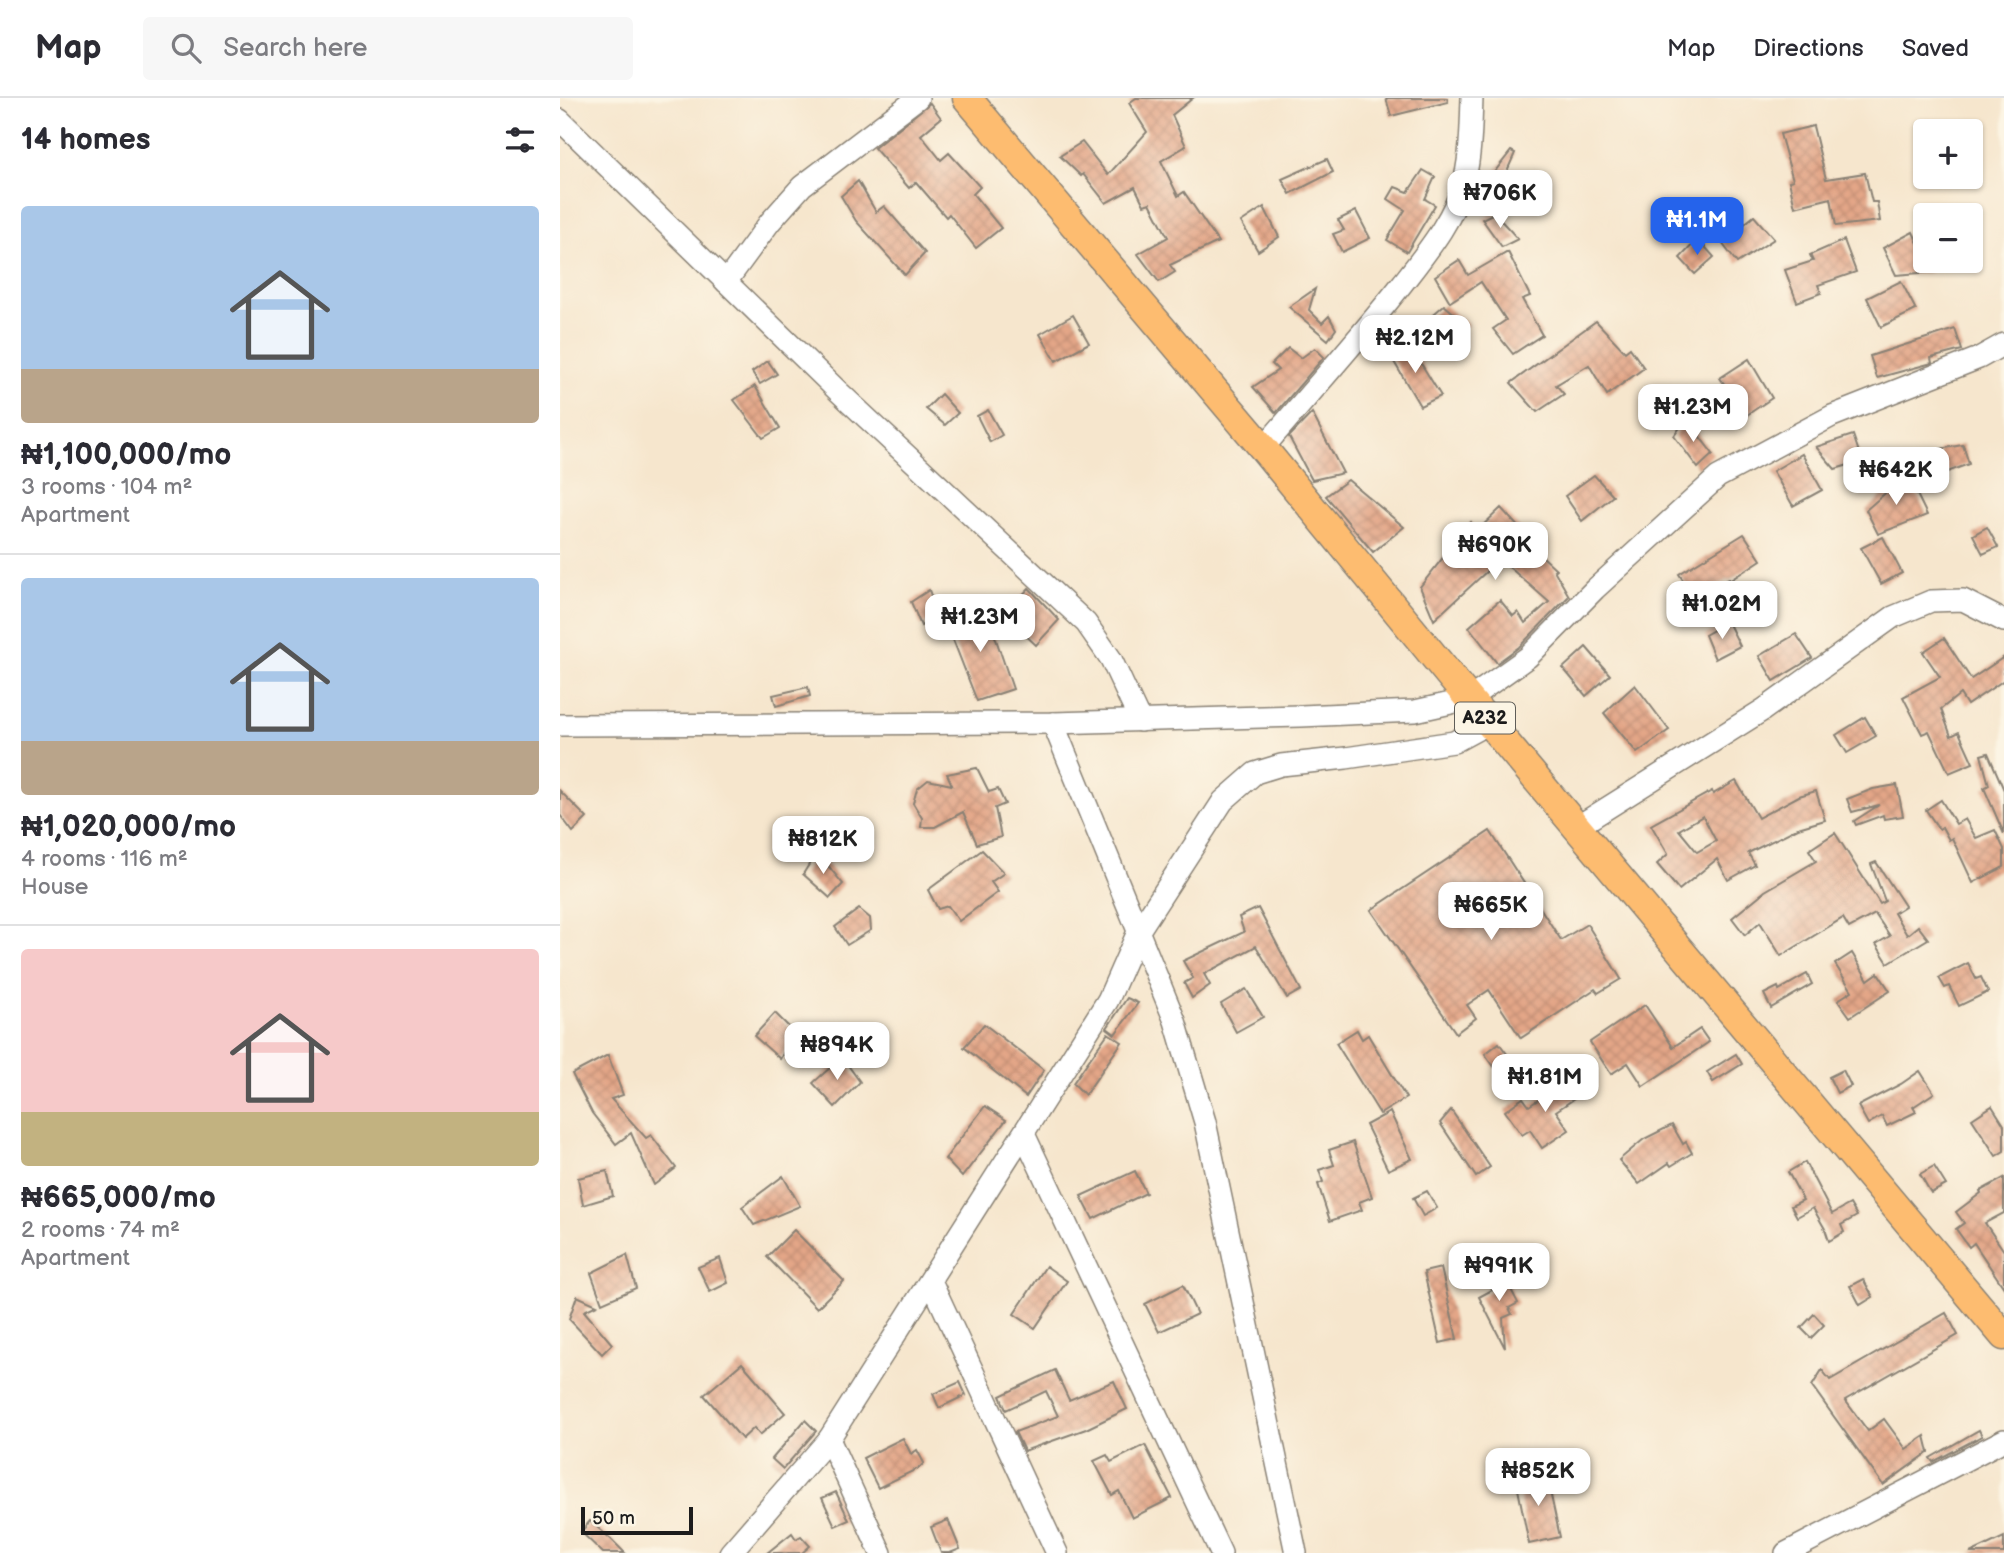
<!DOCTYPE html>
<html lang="en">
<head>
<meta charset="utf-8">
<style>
	body { margin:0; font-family:"Balsamiq Sans",sans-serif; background:#f7f7f7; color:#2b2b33; height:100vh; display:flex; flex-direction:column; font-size:26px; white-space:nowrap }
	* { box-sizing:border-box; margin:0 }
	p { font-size:23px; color:#7c7c81 }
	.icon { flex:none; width:38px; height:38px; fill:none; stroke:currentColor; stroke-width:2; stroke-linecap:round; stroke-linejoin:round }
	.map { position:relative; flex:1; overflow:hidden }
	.details { display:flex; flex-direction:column; background:#fff; width:560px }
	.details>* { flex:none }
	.controls { position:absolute; left:1353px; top:21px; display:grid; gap:14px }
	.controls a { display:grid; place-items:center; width:70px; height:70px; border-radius:7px; background:#fff; box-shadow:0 2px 5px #0004; font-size:35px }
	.scale { position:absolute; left:21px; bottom:18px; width:112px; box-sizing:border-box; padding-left:7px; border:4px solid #1c1c1c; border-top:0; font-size:19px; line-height:24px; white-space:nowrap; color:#1c1c1c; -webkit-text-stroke:5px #fcf5e5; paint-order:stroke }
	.price { position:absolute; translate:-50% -60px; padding:0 16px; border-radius:14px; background:#fff; color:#222; font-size:23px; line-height:46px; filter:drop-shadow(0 2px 4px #0008) }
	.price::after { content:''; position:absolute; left:50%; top:42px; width:21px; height:16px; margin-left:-10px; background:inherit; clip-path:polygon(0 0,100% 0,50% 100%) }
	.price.selected { background:#2563eb; color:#fff }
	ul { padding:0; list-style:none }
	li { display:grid; align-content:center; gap:14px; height:371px; padding:0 21px }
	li+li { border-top:2px solid #e1e1e2 }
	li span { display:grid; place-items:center; height:217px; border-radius:7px; color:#555 }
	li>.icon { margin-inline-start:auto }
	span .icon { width:126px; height:126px; fill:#fffc; stroke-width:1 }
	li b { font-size:30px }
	h2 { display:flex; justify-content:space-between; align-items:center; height:84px; padding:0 21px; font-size:30px }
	header { display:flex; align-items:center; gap:42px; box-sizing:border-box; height:98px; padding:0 35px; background:#fff; border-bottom:2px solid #e1e1e2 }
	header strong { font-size:33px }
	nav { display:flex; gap:38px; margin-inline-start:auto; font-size:24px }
	.search { width:490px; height:63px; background:#f7f7f7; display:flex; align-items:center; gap:18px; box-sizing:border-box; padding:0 24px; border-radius:7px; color:#7c7c81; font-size:26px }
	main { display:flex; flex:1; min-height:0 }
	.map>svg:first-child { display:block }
	.building { fill:url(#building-cross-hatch); fill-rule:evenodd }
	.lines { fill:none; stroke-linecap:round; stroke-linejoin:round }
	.minor-casing { stroke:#898174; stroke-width:24 }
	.major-casing { stroke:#898174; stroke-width:31 }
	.minor { stroke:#fff; stroke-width:21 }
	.major { stroke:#fdbc70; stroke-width:28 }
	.labels { text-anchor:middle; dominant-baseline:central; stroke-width:7; stroke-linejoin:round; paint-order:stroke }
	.shield { fill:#fcf5e5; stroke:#5f5d58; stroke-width:2 }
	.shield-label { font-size:19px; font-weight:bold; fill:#1c1c1c }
</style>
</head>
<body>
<header>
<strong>Map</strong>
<div class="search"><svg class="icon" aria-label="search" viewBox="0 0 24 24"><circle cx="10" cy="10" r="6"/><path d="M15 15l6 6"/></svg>Search here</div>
<nav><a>Map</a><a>Directions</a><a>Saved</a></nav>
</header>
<main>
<section class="details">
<h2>14 homes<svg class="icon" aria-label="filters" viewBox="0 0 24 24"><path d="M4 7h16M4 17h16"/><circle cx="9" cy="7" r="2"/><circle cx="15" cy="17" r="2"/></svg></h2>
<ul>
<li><span style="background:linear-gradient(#a9c7e8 75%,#b9a48a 0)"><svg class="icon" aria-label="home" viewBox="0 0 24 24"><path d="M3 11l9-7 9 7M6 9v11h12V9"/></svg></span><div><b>₦1,100,000/mo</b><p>3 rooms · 104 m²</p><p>Apartment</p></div></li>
<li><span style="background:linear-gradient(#a9c7e8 75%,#b9a48a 0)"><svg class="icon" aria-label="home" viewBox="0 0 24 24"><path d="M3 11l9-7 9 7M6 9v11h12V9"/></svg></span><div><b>₦1,020,000/mo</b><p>4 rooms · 116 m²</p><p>House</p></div></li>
<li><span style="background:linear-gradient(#f6c9c9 75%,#c2b280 0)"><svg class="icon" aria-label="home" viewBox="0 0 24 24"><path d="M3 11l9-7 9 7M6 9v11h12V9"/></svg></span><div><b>₦665,000/mo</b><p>2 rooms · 74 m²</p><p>Apartment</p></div></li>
</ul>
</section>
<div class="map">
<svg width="1444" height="1455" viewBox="0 0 1444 1455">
	<defs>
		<pattern id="building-cross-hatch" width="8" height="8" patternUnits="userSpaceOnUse" patternTransform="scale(1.75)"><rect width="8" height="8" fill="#e3a687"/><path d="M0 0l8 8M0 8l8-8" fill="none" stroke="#c28e74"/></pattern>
	</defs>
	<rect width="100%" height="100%" fill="#fcf5e5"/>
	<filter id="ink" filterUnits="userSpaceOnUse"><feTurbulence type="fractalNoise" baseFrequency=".0143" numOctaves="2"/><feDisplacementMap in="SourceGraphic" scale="14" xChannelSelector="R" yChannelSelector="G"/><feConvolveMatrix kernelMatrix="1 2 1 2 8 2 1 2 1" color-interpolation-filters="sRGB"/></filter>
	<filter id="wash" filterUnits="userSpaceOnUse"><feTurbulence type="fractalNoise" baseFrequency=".00686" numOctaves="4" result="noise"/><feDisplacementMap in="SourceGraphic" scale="28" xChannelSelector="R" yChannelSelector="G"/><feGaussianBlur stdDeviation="1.57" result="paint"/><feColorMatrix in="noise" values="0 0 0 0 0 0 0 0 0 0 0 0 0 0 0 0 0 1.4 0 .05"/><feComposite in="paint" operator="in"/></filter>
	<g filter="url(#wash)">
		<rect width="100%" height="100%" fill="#f6e6cd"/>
		<g id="blocks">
			<g class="building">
				<path d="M576,0H633L612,17L626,48L601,63L618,98L624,94L658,144L610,167L615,174L599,184L578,156L608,139L590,105L584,107L575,89L546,105L523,76L521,78L500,58L522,44L548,77L587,34L569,5Z"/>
				<path d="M826,0H887L888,4L831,18Z"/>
				<path d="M370,5L381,20L361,37L381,62L389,55L420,89L413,96L441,130L416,150L389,116L386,119L356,84L349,90L314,50Z"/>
				<path d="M1253,28L1266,81L1305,75L1312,104H1317L1320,123L1276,128L1271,100L1235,109L1229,83L1233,82L1220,36Z"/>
				<path d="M951,53L955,55L936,98L921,91Z"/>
				<path d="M767,61L773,74L730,96L722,81Z"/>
				<path d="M863,72L875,79L865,101L875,107L847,154L827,142L845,112L828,101L835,89L848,94Z"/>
				<path d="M298,83L316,114L324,108L365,155L345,177L296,123L281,98Z"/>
				<path d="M704,109L719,139L698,153L681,124Z"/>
				<path d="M796,113L810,140L782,154L773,136L784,132L778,122Z"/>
				<path d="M934,115L958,141L942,149L922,121Z"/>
				<path d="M1194,118L1214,141L1177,165L1162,145Z"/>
				<path d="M1353,134L1371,174L1336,177L1323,150Z"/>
				<path d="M1138,141L1154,159L1135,176L1120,160Z"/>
				<path d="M1284,142L1296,174L1258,187L1261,195L1237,204L1225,172L1253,163L1250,157Z"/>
				<path d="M948,154L970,198L962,201L982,237L953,256L933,231L946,222L921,184L890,204L875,178L899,162L908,177Z"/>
				<path d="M1341,183L1356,212L1321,229L1307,200Z"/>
				<path d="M755,191L749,212L762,225L769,218L776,231L768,242L729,209Z"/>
				<path d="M884,207L908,227L887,244L867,222Z"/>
				<path d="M513,217L529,245L496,263L480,236Z"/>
				<path d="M1036,223L1065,254L1070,250L1084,270L1047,297L1029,267L996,287L1004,296L977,314L951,285Z"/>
				<path d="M1395,231L1402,252L1371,260L1372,265L1317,280L1310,258Z"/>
				<path d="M849,246L881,298L860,308L830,257Z"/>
				<path d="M728,250L741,260L755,250L764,259L716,315L693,289L718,272L712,266Z"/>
				<path d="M1189,261L1212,300L1187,317L1160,280Z"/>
				<path d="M208,263L217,276L200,286L192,274Z"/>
				<path d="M195,288L220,330L203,340L174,302Z"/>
				<path d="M381,296L398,315L385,327L366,311Z"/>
				<path d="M428,312L442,337L430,344L417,318Z"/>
				<path d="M752,315L783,375L752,382L729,339Z"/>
				<path d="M1126,321L1153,356L1138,370L1114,338Z"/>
				<path d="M1293,337L1302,363L1275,371L1256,349Z"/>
				<path d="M1403,347L1409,366L1385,375L1379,351Z"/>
				<path d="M1242,356L1262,392L1233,408L1213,373Z"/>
				<path d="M1347,376L1367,417L1318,436L1306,412Z"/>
				<path d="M1034,377L1053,398L1022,423L1005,398Z"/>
				<path d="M788,382L844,429L813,454L766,398Z"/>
				<path d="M941,410L972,444L969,446L996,471L994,472L1009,498L959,549L937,565L909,529L940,502L953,518L958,514L965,525L989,504L940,461L874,522L860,489L911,424L917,433Z"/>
				<path d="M1427,429L1438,449L1423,456L1413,437Z"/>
				<path d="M1184,436L1201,462L1169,483V481L1135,500L1119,476Z"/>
				<path d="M1323,439L1342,475L1321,486L1301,450Z"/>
				<path d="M469,490L499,522L476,547L444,517Z"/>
				<path d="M369,492L378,518L361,528L351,504Z"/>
				<path d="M426,512L453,591L417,603L385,521Z"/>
				<path d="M1168,524L1180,548L1155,561L1145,537Z"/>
				<path d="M1236,536L1252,560L1214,583L1199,558Z"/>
				<path d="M1384,540L1411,581L1444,559V582L1407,607L1400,596L1381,611L1391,638L1399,634L1413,665L1389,675L1369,633L1362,636L1343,599L1380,579L1363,554Z"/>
				<path d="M1026,549L1050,577L1026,598L1003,570Z"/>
				<path d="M1075,587L1109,632L1077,655L1044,615Z"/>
				<path d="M248,589L250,598L216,608L213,597Z"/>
				<path d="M1305,619L1316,638L1287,655L1276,637Z"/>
				<path d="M1428,655L1444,692V736L1424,690L1429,687L1421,657Z"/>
				<path d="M417,670L429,694L438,691L445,706L435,710L441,739L417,746L403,714L375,729H361L362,720L353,705L357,691L368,682L392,687L387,676Z"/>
				<path d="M1176,683L1198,720L1239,698L1256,693L1265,722L1238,730L1188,755L1195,767L1168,782L1157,761L1119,792L1097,766L1108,756L1091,727L1152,693L1153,696ZM1143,718L1156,743L1137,754L1119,732Z"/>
				<path d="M1337,687L1343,718L1324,721L1323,717L1296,727L1294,723L1319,707L1292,714L1287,701L1313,691Z"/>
				<path d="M0,693L27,720L13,734L0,717Z"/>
				<path d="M1381,702L1396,726L1405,721L1416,740L1435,732L1444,751V769L1413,785L1392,740L1389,742L1382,729L1379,731L1366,712Z"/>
				<path d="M930,733L1001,842L1027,826L1061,881L1038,895L1035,891L961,940L929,892L907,907L916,920L896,935L811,812Z"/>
				<path d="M1275,735L1320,806L1325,803L1311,766L1316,764L1345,808L1334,815L1347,837L1358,828L1368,841L1328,865L1316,846L1330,838L1315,816L1289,830L1283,820L1221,858L1200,824L1185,837L1172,820L1205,793L1256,763L1249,752Z"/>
				<path d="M422,752L444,775L431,784L438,794L399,823L388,808L378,811L368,792Z"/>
				<path d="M257,754L283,786L270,800L243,776Z"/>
				<path d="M698,810L741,892L727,900L696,848L644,876L650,887L632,900L624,885L633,880L623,863L684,834L679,819Z"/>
				<path d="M299,811L310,820L311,832L287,847L275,829Z"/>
				<path d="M1292,855L1308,882L1318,875L1330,893L1290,919L1278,902L1292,893L1275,866Z"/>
				<path d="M1408,865L1416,881L1421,879L1428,894L1399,908L1389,888L1385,890L1379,880Z"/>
				<path d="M1247,876L1252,886L1211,910L1204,896L1218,889L1219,892Z"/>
				<path d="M686,891L703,919L676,934L661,906Z"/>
				<path d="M567,900L578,905L555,936L547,930Z"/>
				<path d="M1085,907L1113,949L1140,931L1149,944L1083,988L1068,965L1051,976L1030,944Z"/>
				<path d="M215,915L235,935L220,961L194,938Z"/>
				<path d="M424,926L484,972L466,999L404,949Z"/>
				<path d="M797,932L802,941L808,937L846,1000L820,1016L776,945Z"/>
				<path d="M548,935L562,944L525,997L513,985Z"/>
				<path d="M939,945L950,960L935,970L925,956Z"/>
				<path d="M1176,956L1182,966L1153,984L1147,974Z"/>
				<path d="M48,957L63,997L51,1001L86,1040L91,1037L116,1070L94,1087L71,1035L56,1046L32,1015L12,976Z"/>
				<path d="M282,959L300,984L275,1009L253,985Z"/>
				<path d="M1283,972L1291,988L1277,995L1269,979Z"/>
				<path d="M1360,973L1374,995L1353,1009L1356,1014L1327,1028L1322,1018L1308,1026L1298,1008L1341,986Z"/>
				<path d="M1012,980L1023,995L996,1013L1009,1032L982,1050L970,1032L962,1037L945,1013L963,1000L969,1008Z"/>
				<path d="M425,1008L446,1022L402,1079L385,1061Z"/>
				<path d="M1432,1008L1444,1027V1053L1436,1058L1412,1021Z"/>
				<path d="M891,1012L930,1069L916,1079L880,1025Z"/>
				<path d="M830,1014L852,1061L828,1072L806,1027Z"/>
				<path d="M1112,1027L1123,1046L1126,1044L1132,1055L1111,1068L1109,1065L1079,1086L1059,1062L1084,1041Z"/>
				<path d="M793,1044L812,1099L799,1104L802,1112L770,1123L758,1086L763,1084L759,1072L774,1067L769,1052Z"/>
				<path d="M1245,1064L1272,1116L1290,1106L1297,1118L1281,1127L1284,1134L1269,1143L1265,1131L1253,1110L1237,1119L1231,1108L1243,1102L1228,1074Z"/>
				<path d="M1374,1068L1386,1087L1371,1095L1360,1076Z"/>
				<path d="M47,1073L53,1098L23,1107L18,1080Z"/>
				<path d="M575,1073L586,1095L533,1121L521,1098Z"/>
				<path d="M223,1078L240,1108L194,1127L182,1109Z"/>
				<path d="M1444,1080V1115L1425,1125L1444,1153V1190L1414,1145L1409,1149L1396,1131L1404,1125L1396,1114L1421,1095L1420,1093Z"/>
				<path d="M867,1093L877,1110L863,1118L853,1100Z"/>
				<path d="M234,1132L284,1183L257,1210L207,1159Z"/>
				<path d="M67,1157L76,1190L42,1205L31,1175Z"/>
				<path d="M160,1160L168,1185L150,1194L138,1169Z"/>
				<path d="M486,1168L507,1183L475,1230L454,1216Z"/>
				<path d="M881,1170L897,1241L880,1245L864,1174Z"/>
				<path d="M942,1174L958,1205L949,1210L952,1216L943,1220L945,1250L919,1199L934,1191L929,1181Z"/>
				<path d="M1303,1181L1313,1199L1300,1207L1290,1188Z"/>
				<path d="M623,1187L637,1216L599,1234L585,1206Z"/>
				<path d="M17,1198L37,1207L24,1213L52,1246L42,1256L9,1221Z"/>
				<path d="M1386,1215L1398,1237L1285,1302L1308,1333L1324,1321L1346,1351L1365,1338L1369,1354L1323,1387L1252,1288L1262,1272L1270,1282Z"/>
				<path d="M1254,1216L1264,1227L1251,1240L1241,1230Z"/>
				<path d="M182,1265L225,1315L200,1337L194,1330L182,1341L144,1297Z"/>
				<path d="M495,1272L509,1302L554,1283L567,1311L526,1331L464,1353L455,1334L498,1318L486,1293L446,1312L440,1298Z"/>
				<path d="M400,1284L406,1297L379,1310L373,1296Z"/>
				<path d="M245,1322L256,1333L223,1371L212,1361Z"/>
				<path d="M1419,1332L1422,1338L1373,1364L1370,1360Z"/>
				<path d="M343,1340L351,1356L357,1352L364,1365L359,1370L318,1390L303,1360Z"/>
				<path d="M585,1347L612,1400L572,1420L559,1393L552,1397L534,1363L547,1357L551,1364Z"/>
				<path d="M986,1375L1000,1439L969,1446L956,1381Z"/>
				<path d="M276,1394L289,1422L275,1428L262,1400Z"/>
				<path d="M388,1422L400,1451L390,1455H381L371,1429Z"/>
				<path d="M30,1423L52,1442L65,1455H43L21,1434Z"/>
				<path d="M232,1435L236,1441L241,1438L250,1448L242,1455H207Z"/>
				<path d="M1444,1439V1455H1410Z"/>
			</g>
		</g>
	</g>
	<g filter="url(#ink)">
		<use href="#blocks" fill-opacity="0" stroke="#898174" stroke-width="2"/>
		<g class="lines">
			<defs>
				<g id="minor">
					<path d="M0,22L279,294L526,525L551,561L580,623"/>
					<path d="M166,184L210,124L242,88L358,0"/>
					<path d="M703,350C750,295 798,242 842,186C867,154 895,120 905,80C911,54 911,27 912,0"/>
					<path d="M493,625L615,923L645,1024L736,1455"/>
					<path d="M0,627L493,625L741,618L855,613L909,601L968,559L1035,491L1158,379L1272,318L1419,260L1444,246"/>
					<path d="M1017,729L1203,612L1333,519L1371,503L1403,502L1444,523"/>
					<path d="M464,1036L661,1455"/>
					<path d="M371,1183L497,1455"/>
					<path d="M269,1341L321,1455"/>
					<path d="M170,1455L269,1341L548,902L578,834L663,703L695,675L721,667L786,660L894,644L929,625"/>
					<path d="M1226,1455L1444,1342"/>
				</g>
				<path id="major" d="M407,0L703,350L909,601L1444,1238"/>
			</defs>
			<use href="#minor" class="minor-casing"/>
			<use href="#major" class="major-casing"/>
			<use href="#minor" class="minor"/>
			<use href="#major" class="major"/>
		</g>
	</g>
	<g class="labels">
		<rect class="shield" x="895" y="604.5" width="60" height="31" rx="5"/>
		<g class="shield-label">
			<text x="925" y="620">A232</text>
		</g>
	</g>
</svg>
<div class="controls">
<a>+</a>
<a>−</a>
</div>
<div class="scale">50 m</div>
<b class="price" style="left:940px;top:132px">₦706K</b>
<b class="price selected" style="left:1137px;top:159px">₦1.1M</b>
<b class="price" style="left:855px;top:277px">₦2.12M</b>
<b class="price" style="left:1133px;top:346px">₦1.23M</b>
<b class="price" style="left:1336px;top:409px">₦642K</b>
<b class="price" style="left:935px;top:484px">₦690K</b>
<b class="price" style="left:1162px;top:543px">₦1.02M</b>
<b class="price" style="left:420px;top:556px">₦1.23M</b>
<b class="price" style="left:263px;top:778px">₦812K</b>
<b class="price" style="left:931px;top:844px">₦665K</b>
<b class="price" style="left:277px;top:984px">₦894K</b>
<b class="price" style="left:985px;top:1016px">₦1.81M</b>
<b class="price" style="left:939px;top:1205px">₦991K</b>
<b class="price" style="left:978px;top:1410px">₦852K</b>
</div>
</main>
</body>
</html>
